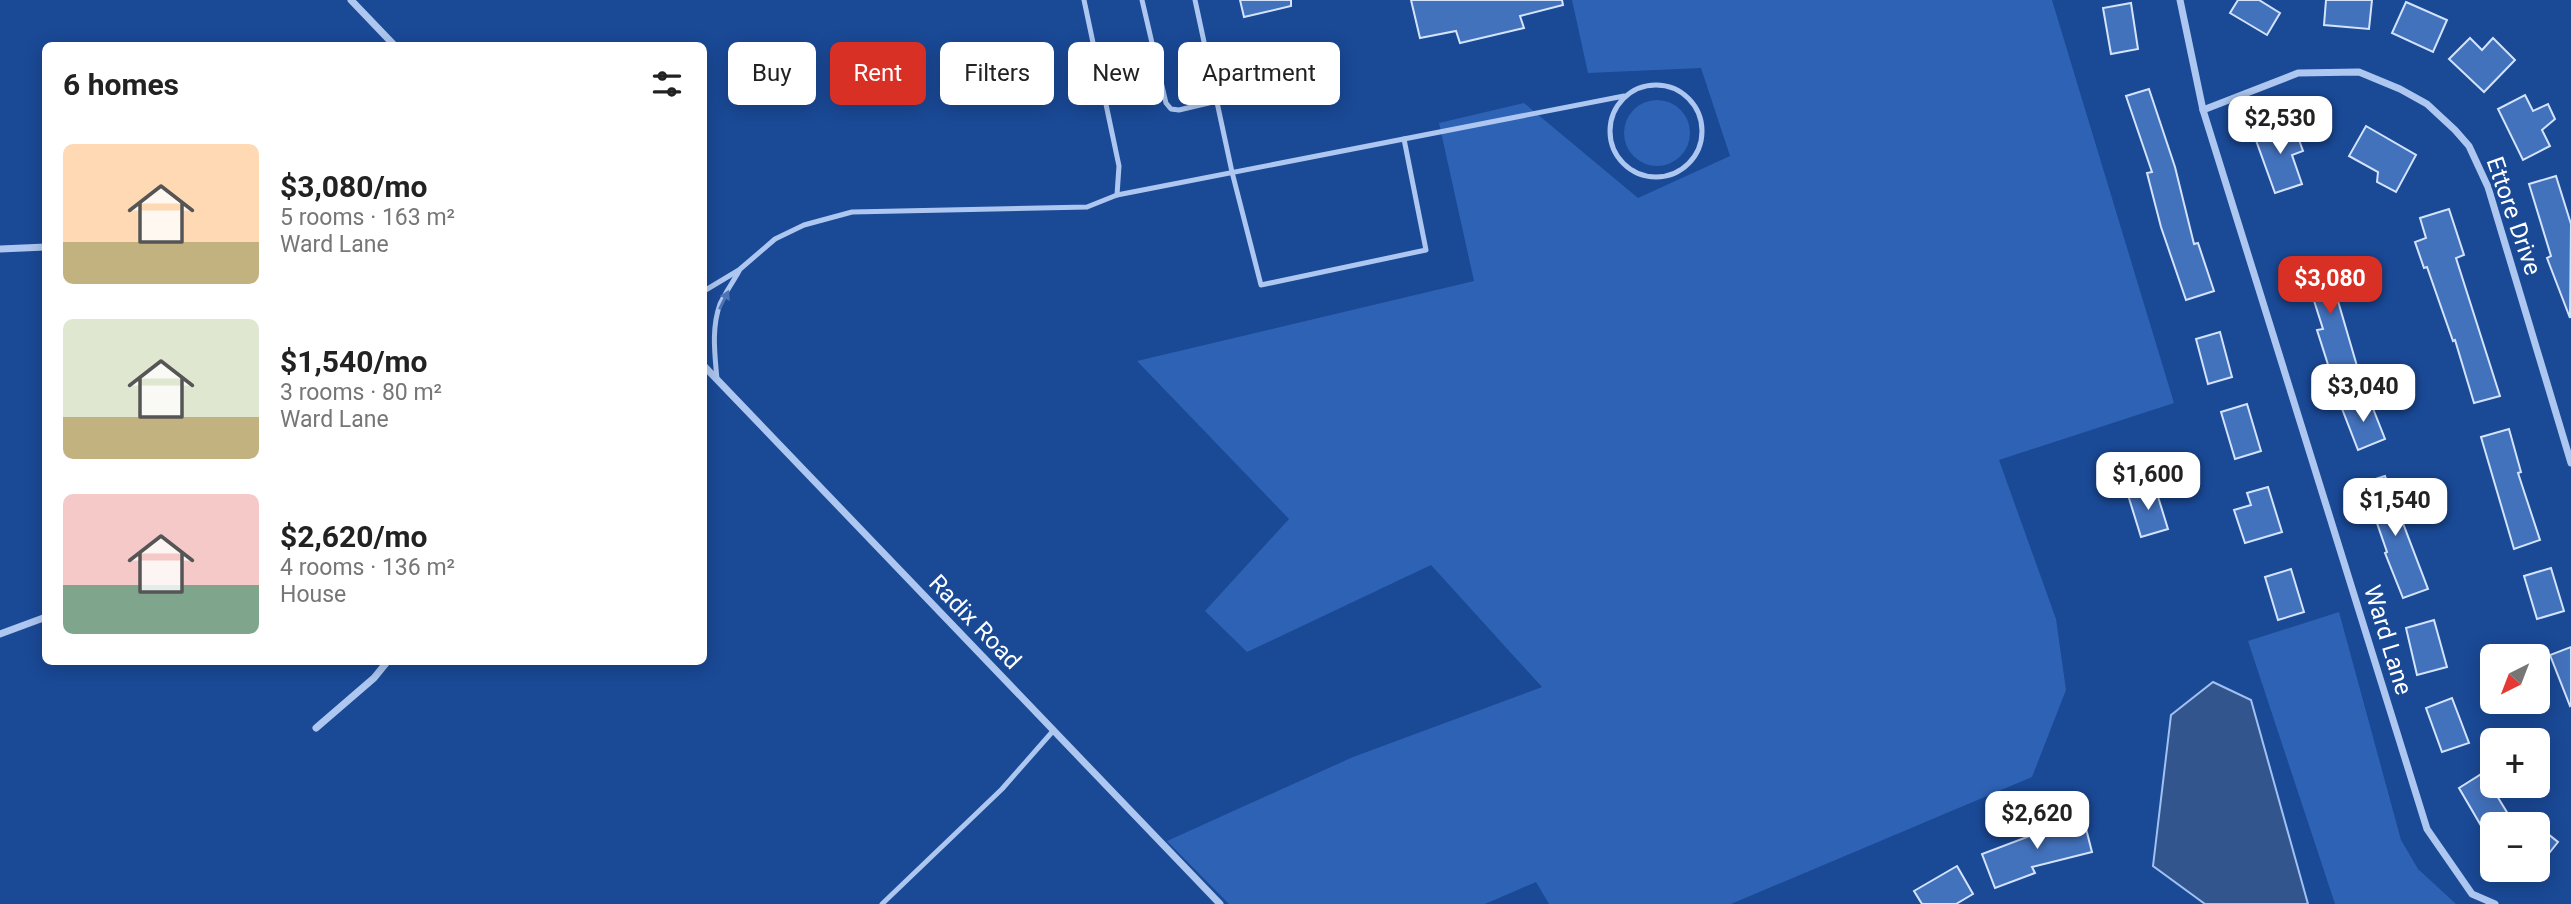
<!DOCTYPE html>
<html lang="en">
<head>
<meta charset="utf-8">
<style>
	body { margin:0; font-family:Roboto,sans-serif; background:#f2f2f2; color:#222; height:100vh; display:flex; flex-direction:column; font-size:26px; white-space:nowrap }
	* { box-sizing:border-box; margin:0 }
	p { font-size:23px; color:#767676 }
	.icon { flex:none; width:38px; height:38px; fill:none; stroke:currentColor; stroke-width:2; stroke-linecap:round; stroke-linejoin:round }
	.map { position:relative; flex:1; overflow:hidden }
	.details { position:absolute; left:42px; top:42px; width:665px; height:623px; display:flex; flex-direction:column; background:#fff; border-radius:10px; box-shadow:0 4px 18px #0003 }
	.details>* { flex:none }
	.top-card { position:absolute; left:728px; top:42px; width:665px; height:63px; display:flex; gap:14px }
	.needle { width:46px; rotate:222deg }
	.controls { position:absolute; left:2480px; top:644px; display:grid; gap:14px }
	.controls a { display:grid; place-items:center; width:70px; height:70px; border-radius:10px; background:#fff; box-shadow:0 4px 18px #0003; font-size:35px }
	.price { position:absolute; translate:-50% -60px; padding:0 16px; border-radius:14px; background:#fff; color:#222; font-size:23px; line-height:46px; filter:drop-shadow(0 2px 4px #0008) }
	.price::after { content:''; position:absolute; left:50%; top:42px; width:21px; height:16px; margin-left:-10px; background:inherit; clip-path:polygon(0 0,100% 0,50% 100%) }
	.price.active { background:#d93025; color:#fff }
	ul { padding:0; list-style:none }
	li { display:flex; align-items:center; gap:21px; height:175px; padding:0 21px }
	li span { display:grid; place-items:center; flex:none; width:196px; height:140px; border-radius:10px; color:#555 }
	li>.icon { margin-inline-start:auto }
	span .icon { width:84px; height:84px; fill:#fffc; stroke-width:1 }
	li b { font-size:30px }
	h2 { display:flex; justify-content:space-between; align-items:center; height:84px; padding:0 21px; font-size:30px }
	.tag { padding:0 24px; border-radius:10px; background:#fff; box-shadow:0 4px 18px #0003; font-size:24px; line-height:63px }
	.tag.active { background:#d93025; color:#fff }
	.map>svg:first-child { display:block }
	.green { fill:#2e62b4 }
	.water { fill:#33558e; stroke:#a0c1f2; stroke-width:2 }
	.building { fill:#4372bd; stroke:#d3e3fb; stroke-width:2 }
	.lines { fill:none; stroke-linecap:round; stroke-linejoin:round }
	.service { stroke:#adc7f0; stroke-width:5 }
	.minor { stroke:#adc7f0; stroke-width:7 }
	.oneway { fill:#4d75b6 }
	.labels { text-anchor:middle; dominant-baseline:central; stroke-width:7; stroke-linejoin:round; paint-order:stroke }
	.street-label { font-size:24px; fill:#fff; stroke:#1a4996 }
</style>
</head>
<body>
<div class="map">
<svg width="2571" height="904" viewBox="0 0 2571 904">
	<rect width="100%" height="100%" fill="#1a4996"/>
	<g class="green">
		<path d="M1572,0H2052L2174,403L1999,460L2056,619L2066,690L2032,777L1731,904H1549L1536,882L1485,904H1229L1167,841L1353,757L1542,687L1431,565L1247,652L1205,611L1289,519L1137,361L1474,281L1439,123L1524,103L1638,198L1730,156L1701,68L1588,73Z"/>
		<circle cx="1657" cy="133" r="33"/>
		<path d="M2339,612L2401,840L2418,869L2456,904H2335L2248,641Z"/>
	</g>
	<path class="water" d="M2213,682L2251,700L2308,904H2205L2153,866L2171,715Z"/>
	<g class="building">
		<path d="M1240,0H1291V6L1244,17Z"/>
		<path d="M1411,0H1562L1563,5L1520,16L1524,28L1460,43L1456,31L1420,38Z"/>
		<path d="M2238,0H2259L2280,13L2267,35L2230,13Z"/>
		<path d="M2326,0H2372L2369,29L2324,25Z"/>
		<path d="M2406,2L2447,20L2433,52L2392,33Z"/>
		<path d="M2131,3L2138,49L2111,54L2103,8Z"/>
		<path d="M2470,38L2482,50L2493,38L2515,60L2484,92L2449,59Z"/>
		<path d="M2149,89L2175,167L2194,244L2198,243L2214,291L2186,300L2161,227L2147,173L2152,172L2126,96Z"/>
		<path d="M2525,95L2533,111L2548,104L2555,119L2542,130L2550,146L2523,160L2498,109Z"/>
		<path d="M2275,123L2280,135L2295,129L2303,151L2292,155L2302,184L2275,193L2253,132Z"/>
		<path d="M2366,126L2416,155L2396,192L2377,182L2378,172L2349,156Z"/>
		<path d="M2556,176L2571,224L2570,318L2547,258L2551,256L2529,184Z"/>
		<path d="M2449,209L2464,255L2456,258L2500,396L2474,403L2455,340L2453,341L2427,267L2424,268L2415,242L2426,238L2420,218Z"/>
		<path d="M2328,258L2342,300L2338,301L2357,366L2331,374L2317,330L2323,329L2303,266Z"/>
		<path d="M2220,332L2232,377L2208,384L2196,339Z"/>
		<path d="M2364,398L2367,408L2372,406L2385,439L2358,450L2341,406Z"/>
		<path d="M2247,404L2261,451L2235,459L2221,412Z"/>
		<path d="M2509,429L2521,472L2518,473L2540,540L2514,549L2481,437Z"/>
		<path d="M2385,476L2428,589L2403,598L2385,553L2387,552L2363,483Z"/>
		<path d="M2155,487L2168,529L2141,537L2128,495Z"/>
		<path d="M2268,487L2282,532L2245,543L2234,510L2251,505L2247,493Z"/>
		<path d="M2551,568L2564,611L2537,619L2524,576Z"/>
		<path d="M2291,569L2304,612L2278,620L2265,577Z"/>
		<path d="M2434,620L2447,667L2417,675L2406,628Z"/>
		<path d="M2571,647V705L2570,706L2550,655Z"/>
		<path d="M2452,698L2469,743L2442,752L2426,708Z"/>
		<path d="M2483,773L2508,814L2483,829L2459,788Z"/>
		<path d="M2083,817L2092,852L2032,867L2035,873L1995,888L1982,854L2043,831L2042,827Z"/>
		<path d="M2538,826L2558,842L2538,867Z"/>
		<path d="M1957,866L1973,894L1956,904H1922L1914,891Z"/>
	</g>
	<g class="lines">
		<g class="service">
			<path d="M1084,0L1119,166L1117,195"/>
			<path d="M1142,0L1166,103L1171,109L1179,110L1217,101"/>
			<path d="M1195,0L1232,172L1261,285L1426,250L1404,139"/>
			<circle cx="1656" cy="131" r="46"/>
			<path d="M704,291L739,270L775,239L804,225L852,212L1087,207L1117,195L1624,96"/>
			<path d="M717,380C715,355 711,329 720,304C725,293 733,282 739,271"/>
			<path d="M882,904L1002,789L1053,731"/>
		</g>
		<g class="minor">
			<path d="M351,0L395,46"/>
			<path d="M2180,0L2203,110L2427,829L2472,894L2495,904"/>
			<path d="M2203,110L2298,73L2359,72L2400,89L2427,104L2455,130L2469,146L2488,187L2571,463"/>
			<path d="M0,249L46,247"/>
			<path d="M704,366L1220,904"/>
			<path d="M0,634L46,617"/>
			<path d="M316,728L374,678L387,662"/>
		</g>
	</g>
	<defs><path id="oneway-solid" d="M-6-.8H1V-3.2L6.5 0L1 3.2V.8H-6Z" transform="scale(1.75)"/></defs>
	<use class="oneway" href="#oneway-solid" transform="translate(724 300) rotate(-64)"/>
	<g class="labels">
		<g class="street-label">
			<text transform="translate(2514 216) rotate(71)">Ettore Drive</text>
			<text transform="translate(975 622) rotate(46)">Radix Road</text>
			<text transform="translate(2388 640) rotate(73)">Ward Lane</text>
		</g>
	</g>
</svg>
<div class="controls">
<a><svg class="needle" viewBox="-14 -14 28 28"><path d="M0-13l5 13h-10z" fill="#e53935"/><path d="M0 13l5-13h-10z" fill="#767676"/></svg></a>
<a>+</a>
<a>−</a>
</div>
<b class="price" style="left:2280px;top:156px">$2,530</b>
<b class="price active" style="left:2330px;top:316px">$3,080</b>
<b class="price" style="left:2363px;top:424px">$3,040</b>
<b class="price" style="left:2148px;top:512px">$1,600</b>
<b class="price" style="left:2395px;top:538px">$1,540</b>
<b class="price" style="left:2037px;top:851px">$2,620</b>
<div class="top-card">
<a class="tag">Buy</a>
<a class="tag active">Rent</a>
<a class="tag">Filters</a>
<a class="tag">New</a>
<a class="tag">Apartment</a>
</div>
<section class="details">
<h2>6 homes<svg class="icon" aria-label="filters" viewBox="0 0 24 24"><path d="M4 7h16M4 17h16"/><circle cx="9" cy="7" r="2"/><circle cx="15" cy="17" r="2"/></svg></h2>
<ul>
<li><span style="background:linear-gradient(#ffd9b3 70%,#c2b280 0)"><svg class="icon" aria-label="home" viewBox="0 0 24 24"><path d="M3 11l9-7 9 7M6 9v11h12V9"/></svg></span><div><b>$3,080/mo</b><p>5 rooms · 163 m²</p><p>Ward Lane</p></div></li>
<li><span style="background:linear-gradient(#dfe7d0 70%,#c2b280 0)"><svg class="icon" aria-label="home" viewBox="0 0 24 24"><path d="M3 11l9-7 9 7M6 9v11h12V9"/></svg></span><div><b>$1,540/mo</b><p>3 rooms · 80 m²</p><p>Ward Lane</p></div></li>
<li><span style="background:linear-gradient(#f6c9c9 65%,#7fa58c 0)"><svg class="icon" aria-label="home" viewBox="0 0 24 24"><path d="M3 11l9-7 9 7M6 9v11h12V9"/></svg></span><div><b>$2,620/mo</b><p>4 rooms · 136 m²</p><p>House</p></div></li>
</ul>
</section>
</div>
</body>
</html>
